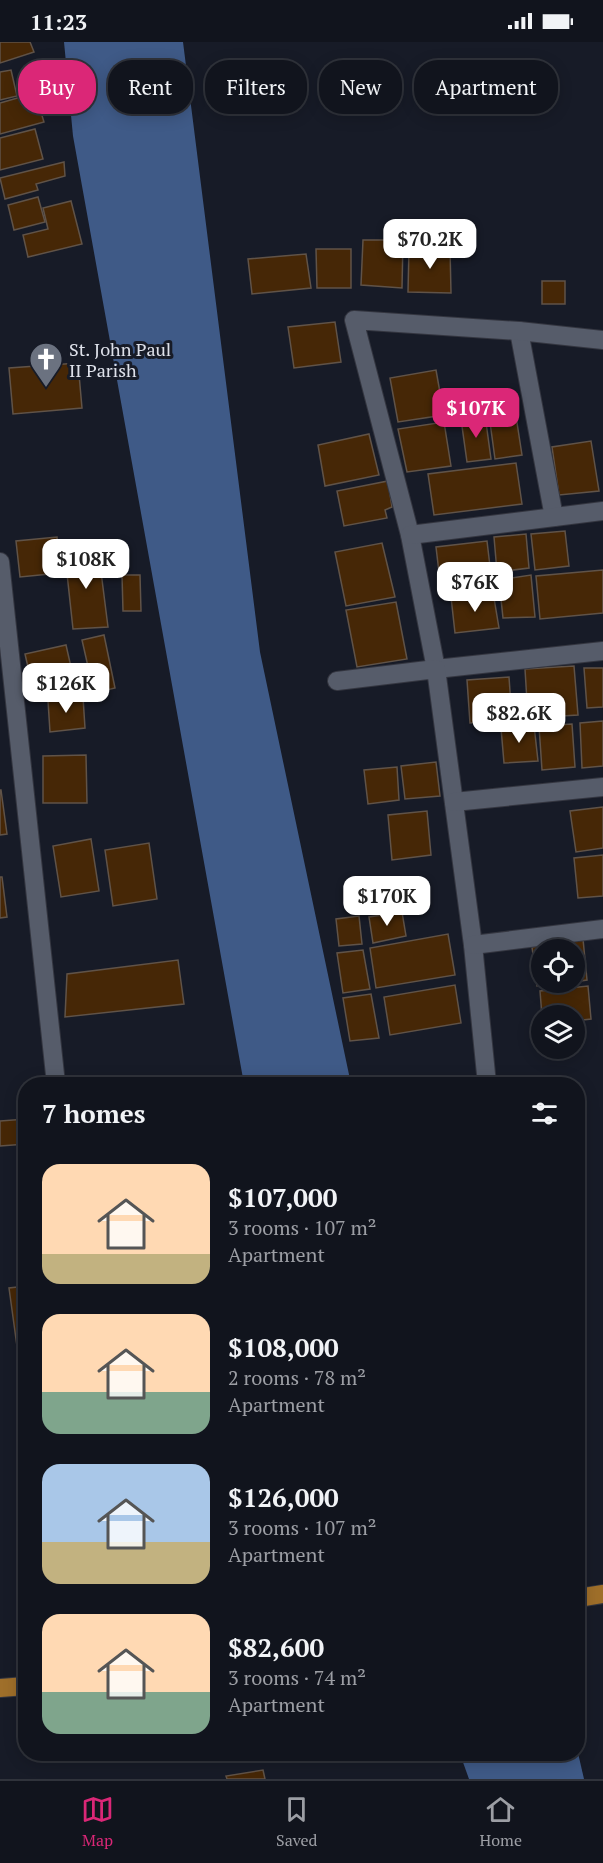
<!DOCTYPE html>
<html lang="en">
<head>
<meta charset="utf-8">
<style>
	body { margin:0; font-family:"PT Serif",serif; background:#1a1d26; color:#f1f3f6; height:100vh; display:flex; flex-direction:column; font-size:22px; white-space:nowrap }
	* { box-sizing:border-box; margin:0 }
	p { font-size:20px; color:#9c9ea4 }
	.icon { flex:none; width:33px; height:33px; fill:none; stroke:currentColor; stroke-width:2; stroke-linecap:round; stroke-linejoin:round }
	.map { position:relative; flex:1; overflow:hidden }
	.details { position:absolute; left:18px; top:1035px; width:567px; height:684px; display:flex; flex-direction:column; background:#11141d; border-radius:24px; box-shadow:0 3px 15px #0003,0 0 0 2px #30333b }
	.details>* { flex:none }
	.banner { position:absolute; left:18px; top:18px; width:567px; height:54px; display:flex; gap:12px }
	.tools { position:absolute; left:531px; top:897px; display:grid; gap:12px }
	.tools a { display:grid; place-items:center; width:54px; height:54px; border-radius:50%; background:#11141d; box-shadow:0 3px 15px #0003,0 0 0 2px #30333b; font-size:30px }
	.price { position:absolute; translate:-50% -51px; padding:0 14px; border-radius:12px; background:#fff; color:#222; font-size:20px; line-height:39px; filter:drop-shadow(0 2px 3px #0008) }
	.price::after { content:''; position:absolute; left:50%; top:36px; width:18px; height:14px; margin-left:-9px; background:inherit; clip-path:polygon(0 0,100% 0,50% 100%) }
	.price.on { background:#db2777; color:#fff }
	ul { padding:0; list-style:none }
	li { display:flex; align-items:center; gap:18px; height:150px; padding:0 24px }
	li span { display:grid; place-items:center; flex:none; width:168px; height:120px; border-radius:18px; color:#555 }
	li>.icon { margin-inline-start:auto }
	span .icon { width:72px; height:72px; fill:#fffc; stroke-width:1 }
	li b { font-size:26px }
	h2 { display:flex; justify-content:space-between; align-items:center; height:72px; padding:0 24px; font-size:26px }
	.tag { padding:0 21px; border-radius:24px; background:#11141d; box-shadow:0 3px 15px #0003,0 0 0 2px #30333b; font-size:21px; line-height:54px }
	.tag.on { background:#db2777; color:#fff }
	.status { display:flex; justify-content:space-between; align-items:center; height:42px; padding:0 30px; background:#11141d; direction:ltr }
	.status svg { height:16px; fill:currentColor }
	.menu { display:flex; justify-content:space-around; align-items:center; height:84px; border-top:2px solid #30333b; background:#11141d; font-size:16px; color:#9c9ea4 }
	.menu a { display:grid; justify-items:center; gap:3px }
	.menu .on { color:#db2777 }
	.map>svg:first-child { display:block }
	.water { fill:#3f5a87 }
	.building { fill:#462706; stroke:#605348; stroke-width:1.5 }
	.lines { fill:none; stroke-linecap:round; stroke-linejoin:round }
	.minor-casing { stroke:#343640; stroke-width:20 }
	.major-casing { stroke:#343640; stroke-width:20 }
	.minor { stroke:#565c6a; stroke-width:18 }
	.major { stroke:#9f6f2a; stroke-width:18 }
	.labels { text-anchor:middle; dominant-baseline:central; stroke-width:6; stroke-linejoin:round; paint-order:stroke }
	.poi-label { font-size:18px; fill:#dee1ea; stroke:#171b27; text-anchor:start }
</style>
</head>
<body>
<div class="status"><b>11:23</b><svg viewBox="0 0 49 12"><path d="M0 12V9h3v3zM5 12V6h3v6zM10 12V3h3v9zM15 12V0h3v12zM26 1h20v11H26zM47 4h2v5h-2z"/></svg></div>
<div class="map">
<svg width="603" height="1737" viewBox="0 0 603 1737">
	<rect width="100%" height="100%" fill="#171b27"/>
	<g class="water">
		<path d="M64,0H183L260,610L351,1042H244L73,94Z"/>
		<path d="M578,1711L584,1737H469L460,1712Z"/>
	</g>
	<g class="building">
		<path d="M0,0H30L34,10L0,21Z"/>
		<path d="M11,28L17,54L0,58V30Z"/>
		<path d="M35,51L44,80L0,92V61Z"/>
		<path d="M35,87L43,117L0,128V96Z"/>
		<path d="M64,120L65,134L36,142L38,148L5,157L0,136Z"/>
		<path d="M38,155L45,180L14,188L8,163Z"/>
		<path d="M71,159L82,202L28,215L23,193L48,187L43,166Z"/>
		<path d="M363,198H403L402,246L361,243Z"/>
		<path d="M409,206H450L451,251L408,250Z"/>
		<path d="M316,207H351V246H317Z"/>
		<path d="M306,212L311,246L252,252L248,217Z"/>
		<rect x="542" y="239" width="23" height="23"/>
		<path d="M335,280L341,320L294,326L288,285Z"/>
		<path d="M78,321L82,366L13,372L9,326Z"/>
		<path d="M436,328L444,373L398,380L390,336Z"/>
		<path d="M513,355L522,413L495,417L487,358Z"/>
		<path d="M485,373L491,417L467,420L461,377Z"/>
		<path d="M444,380L451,424L407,430L398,387Z"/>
		<path d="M369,392L379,433L325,444L318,403Z"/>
		<path d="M591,399L599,449L559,453L552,405Z"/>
		<path d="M516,421L522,462L434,473L428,432Z"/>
		<path d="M388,439L392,465L385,468L387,476L344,484L337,449Z"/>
		<path d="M565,489L569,524L535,528L531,492Z"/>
		<path d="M526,492L529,526L497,530L494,495Z"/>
		<path d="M57,495L60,531L20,535L16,499Z"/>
		<path d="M487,499L491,533L440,539L436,505Z"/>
		<path d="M382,501L395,555L346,564L335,510Z"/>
		<path d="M98,506L108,585L73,587L65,513Z"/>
		<path d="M603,528V571L540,577L536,534Z"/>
		<path d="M122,533H140L141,569H123Z"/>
		<path d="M531,533L535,575L503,576L499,538Z"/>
		<path d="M493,550L499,586L455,591L451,555Z"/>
		<path d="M396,560L407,617L357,625L346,568Z"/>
		<path d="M104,593L115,646L94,651L82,598Z"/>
		<path d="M66,603L76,647L35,656L25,612Z"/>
		<path d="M574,624L578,673L528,676L525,627Z"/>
		<path d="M584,626H603V665L587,666Z"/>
		<path d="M509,635L512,678L470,681L467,638Z"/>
		<path d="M83,655L85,686L50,690L48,659Z"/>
		<path d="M603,679V724L582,726L580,681Z"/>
		<path d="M572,682L575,725L542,728L539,684Z"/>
		<path d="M534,683L538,719L504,721L501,686Z"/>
		<path d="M86,713L87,761H43V714Z"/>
		<path d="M436,720L440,754L405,757L401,724Z"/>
		<path d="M397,725L399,758L368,762L364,728Z"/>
		<path d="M1,748L7,792L0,793V748Z"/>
		<path d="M603,765V806L576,810L570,769Z"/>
		<path d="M427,769L431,813L392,818L388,773Z"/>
		<path d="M91,797L99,849L61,855L53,804Z"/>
		<path d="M149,801L157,857L113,864L105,808Z"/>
		<path d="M603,813V854L578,856L574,816Z"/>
		<path d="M0,835H2L7,875L0,876Z"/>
		<path d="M402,870L406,894L373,901L369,875Z"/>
		<path d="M359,874L362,902L339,904L336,877Z"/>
		<path d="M448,892L455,933L376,946L370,906Z"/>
		<path d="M583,897L587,938L574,940V908H542V940H566L537,944L532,905Z"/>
		<path d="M363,908L370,947L343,951L337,911Z"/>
		<path d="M178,918L184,962L65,975L67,932Z"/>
		<path d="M455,943L461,981L390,993L384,955Z"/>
		<path d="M588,944L591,977L574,979V974H542L540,949Z"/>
		<path d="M371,952L379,996L350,999L343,956Z"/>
		<path d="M26,1077V1102L0,1104V1079Z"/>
		<path d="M26,1244V1318L19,1319L9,1246Z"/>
		<path d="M26,1333V1366H21L18,1334Z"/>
		<path d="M263,1728L265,1737H227L226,1734Z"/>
	</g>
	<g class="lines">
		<defs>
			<g id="minor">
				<path d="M519,289L554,475"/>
				<path d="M603,298L519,289L354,278L410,493L436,627L603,609"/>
				<path d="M410,493L603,469"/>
				<path d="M0,520L56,1042"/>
				<path d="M337,639L436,627L473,903L487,1042"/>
				<path d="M454,760L603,745"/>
				<path d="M473,903L603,887"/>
			</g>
			<g id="major">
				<path d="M578,1556L603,1552"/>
				<path d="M0,1646L26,1644"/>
			</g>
		</defs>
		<use href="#minor" class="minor-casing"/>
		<use href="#major" class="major-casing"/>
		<use href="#minor" class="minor"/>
		<use href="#major" class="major"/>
	</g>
	<defs>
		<symbol id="church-pin" viewBox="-11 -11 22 30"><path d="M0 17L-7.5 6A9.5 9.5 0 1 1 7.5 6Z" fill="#6b7280" stroke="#171b27"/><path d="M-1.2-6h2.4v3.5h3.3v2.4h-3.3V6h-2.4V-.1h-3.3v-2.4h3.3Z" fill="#fff"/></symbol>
	</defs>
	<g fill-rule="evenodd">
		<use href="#church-pin" x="27" y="298" width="38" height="52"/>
	</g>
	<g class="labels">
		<g class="poi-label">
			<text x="69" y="307">St. John Paul<tspan x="69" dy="21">II Parish</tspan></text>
		</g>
	</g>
</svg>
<div class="tools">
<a><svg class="icon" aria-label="locate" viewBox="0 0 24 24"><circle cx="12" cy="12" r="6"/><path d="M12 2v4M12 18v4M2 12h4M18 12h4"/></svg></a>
<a><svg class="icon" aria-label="layers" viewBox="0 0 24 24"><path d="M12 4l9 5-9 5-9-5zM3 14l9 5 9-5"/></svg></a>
</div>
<b class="price" style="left:430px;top:228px">$70.2K</b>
<b class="price on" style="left:476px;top:397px">$107K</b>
<b class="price" style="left:86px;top:548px">$108K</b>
<b class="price" style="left:475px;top:571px">$76K</b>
<b class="price" style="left:66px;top:672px">$126K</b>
<b class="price" style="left:519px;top:702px">$82.6K</b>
<b class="price" style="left:387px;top:885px">$170K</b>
<div class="banner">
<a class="tag on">Buy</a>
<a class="tag">Rent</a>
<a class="tag">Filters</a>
<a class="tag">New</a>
<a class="tag">Apartment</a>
</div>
<section class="details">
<h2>7 homes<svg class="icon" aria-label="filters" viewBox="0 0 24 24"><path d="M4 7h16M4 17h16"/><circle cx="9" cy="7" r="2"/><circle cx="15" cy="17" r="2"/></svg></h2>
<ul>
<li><span style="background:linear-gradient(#ffd9b3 75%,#c2b280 0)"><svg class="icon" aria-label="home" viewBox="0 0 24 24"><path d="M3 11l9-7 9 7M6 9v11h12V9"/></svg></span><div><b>$107,000</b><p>3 rooms · 107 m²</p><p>Apartment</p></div></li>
<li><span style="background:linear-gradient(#ffd9b3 65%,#7fa58c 0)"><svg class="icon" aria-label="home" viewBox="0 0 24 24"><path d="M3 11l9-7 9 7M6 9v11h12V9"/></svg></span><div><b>$108,000</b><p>2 rooms · 78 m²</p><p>Apartment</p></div></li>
<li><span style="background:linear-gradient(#a9c7e8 65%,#c2b280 0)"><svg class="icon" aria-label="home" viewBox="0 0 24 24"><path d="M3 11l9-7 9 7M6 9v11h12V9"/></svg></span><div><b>$126,000</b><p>3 rooms · 107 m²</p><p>Apartment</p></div></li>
<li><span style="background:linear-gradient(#ffd9b3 65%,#7fa58c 0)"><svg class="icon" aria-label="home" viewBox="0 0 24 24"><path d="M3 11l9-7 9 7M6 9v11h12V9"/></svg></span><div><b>$82,600</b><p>3 rooms · 74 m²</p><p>Apartment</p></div></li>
</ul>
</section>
</div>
<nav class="menu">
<a class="on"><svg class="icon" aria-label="map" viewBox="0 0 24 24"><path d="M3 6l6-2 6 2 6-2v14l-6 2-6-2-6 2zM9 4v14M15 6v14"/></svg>Map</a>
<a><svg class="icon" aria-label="saved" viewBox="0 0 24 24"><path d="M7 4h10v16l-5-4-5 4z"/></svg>Saved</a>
<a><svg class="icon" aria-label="home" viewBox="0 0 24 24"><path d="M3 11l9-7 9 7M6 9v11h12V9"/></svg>Home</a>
</nav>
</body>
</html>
